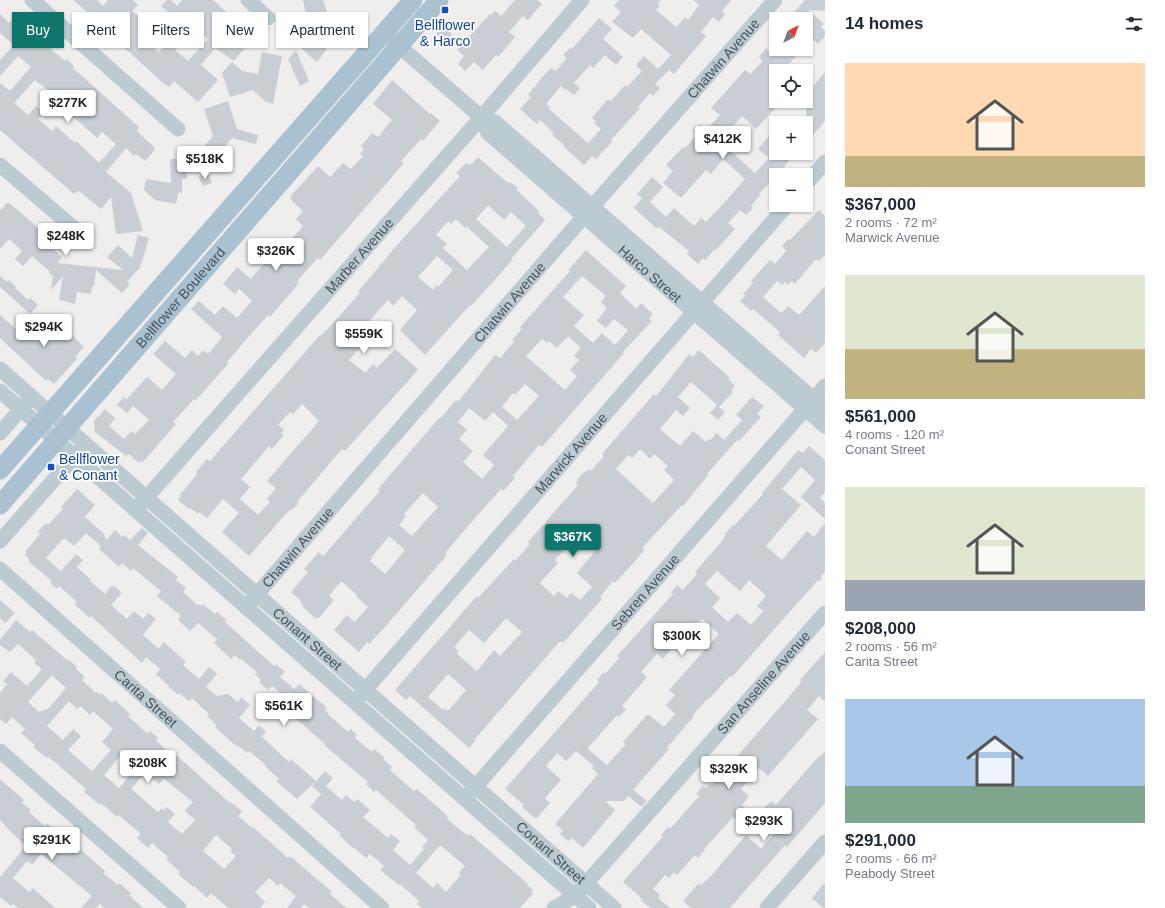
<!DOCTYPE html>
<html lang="en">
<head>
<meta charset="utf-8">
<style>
	body { margin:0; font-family:Arial,sans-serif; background:#f2f2f3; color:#1f2937; height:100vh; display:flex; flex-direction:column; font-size:15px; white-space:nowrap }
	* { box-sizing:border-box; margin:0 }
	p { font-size:13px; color:#747a83 }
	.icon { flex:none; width:22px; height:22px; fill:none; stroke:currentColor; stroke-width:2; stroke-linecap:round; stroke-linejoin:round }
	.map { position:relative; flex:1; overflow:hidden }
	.details { display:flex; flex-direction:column; background:#fff; width:340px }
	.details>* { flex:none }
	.banner { position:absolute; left:12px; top:12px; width:380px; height:36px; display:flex; gap:8px }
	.needle { width:26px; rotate:41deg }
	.buttons { position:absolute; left:769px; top:12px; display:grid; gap:8px }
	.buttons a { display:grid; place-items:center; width:44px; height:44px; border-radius:0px; background:#fff; box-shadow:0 1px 3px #0004; font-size:20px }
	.price { position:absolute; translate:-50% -34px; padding:0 9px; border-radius:4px; background:#fff; color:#222; font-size:13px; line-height:26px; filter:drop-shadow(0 1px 2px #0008) }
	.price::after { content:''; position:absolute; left:50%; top:24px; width:12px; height:9px; margin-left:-6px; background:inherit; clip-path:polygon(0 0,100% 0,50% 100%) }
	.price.active { background:#0f766e; color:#fff }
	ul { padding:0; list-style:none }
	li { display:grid; align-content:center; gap:8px; height:212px; padding:0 20px }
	li span { display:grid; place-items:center; height:124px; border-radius:0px; color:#555 }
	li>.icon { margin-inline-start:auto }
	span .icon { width:72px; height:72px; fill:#fffc; stroke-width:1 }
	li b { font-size:17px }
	h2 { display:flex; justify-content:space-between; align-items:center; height:48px; padding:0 20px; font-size:17px }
	.tag { padding:0 14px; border-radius:0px; background:#fff; box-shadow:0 1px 3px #0004; font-size:14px; line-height:36px }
	.tag.active { background:#0f766e; color:#fff }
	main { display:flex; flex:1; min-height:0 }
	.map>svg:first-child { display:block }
	.building { fill:#c8ced3; fill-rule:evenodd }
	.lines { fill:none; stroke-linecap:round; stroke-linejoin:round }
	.minor { stroke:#bccad2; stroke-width:15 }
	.major { stroke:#a9c1d0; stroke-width:19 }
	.transit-dot { fill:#1a4fb4; stroke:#fff; stroke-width:1.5 }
	.labels { text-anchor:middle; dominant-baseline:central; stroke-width:3.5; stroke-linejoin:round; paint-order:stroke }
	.transit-label { font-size:14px; fill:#164399; stroke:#fff }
	.street-label { font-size:14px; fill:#43535d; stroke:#fff }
</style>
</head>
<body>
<main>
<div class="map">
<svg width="825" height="908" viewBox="0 0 825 908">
	<rect width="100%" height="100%" fill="#f0eded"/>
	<g class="building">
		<path d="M73,0H97L103,6L108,0H133L138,5L132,11L146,23L149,19L157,26L146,40L159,52L183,25L161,6L167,0H171L177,6L182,0H213L233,18L231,21L252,39L234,61L215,48L201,65L218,80L198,102L174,81L169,87L162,82L116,40L114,37L115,36ZM195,27L208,39L188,61L175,50Z"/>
		<path d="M303,0H323L329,19L340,22L337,33L308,26Z"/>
		<path d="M515,0H537L542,4L528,20L523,16L509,32L515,37L498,57L496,55L483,70L474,62L465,71L458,64L464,56L457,50L490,14L492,15L495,11L501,16Z"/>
		<path d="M619,0H661L657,4L660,6L656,10L676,27L685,17L688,20L699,5L693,0H731L722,11L725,14L719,22L713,17L701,32L706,36L674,74L669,70L655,84L660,88L653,96L650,93L638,107L640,108L611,140L612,142L596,159L592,156L584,165L563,146L564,145L552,135L554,133L540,120L537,124L520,109L531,97L528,95L543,76L551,68L556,71L567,58L563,55L570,48L572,49L599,18L612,29L603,39L623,57L616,65L605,55L593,68L590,65L574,83L580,88L574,95L566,89L565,90L561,86L546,104L550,108L549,109L588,143L601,129L594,123L596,121L592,118L608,99L611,101L625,85L627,87L642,71L636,65L644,56L658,69L671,55L641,29L633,38L612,22L621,12L614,6Z"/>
		<path d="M805,0H825V11L808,10L824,24L821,27L825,31V36L818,44L812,38L806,45V19H788Z"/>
		<path d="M0,14L9,23L16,15L52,47L51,49L65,61L67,59L74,66L73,68L139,127L137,131L154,147V151L145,161L136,154L134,156L126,148L106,172L131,193L143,231L116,234L111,197L101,209L79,191L74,194L0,130V83L10,91L31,67L18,56L0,76V60L14,45L0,33ZM35,80L49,91L47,93L97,138L102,132L116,144L99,163L76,141L75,143L56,126L52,131L38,119L44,113L36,106L28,115L14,103Z"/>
		<path d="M442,26L452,34L446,41L436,34Z"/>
		<path d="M306,30L327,49L317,62L295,43Z"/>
		<path d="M766,48L771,53L774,49H802L783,71H776V101L779,104L756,129L742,116L728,132L733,136L724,145L755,173L769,158L758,149L770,135L776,141V153H794L782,170H781L759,194L760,195L751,206L753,208L746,215L740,210L728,223L735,229L716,250L715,249L705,260L703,258L698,264L687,254L689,251L659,227L657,229L634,208L642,198L637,194L652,177L663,187L650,202L666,217L674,208L694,226L701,218L706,222L724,203L745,179L723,159L711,174L706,170L681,198L663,183L673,171L666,165L683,147L685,148L697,135L693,131L700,124L706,130L720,115L711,108L745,70L750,74L763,61L759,57Z"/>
		<path d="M296,50L309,81L300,86L288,59Z"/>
		<path d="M262,52L282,56L273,104L266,102L253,90L230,97L222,73L232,62L242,71L258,74Z"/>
		<path d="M825,72V121L806,143V83L812,88Z"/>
		<path d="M392,80L430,114L431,113L440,121L439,122L423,141L421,139L401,161L404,163L320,260L318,258L297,281L299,282L294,289L270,317L268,315L244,342L227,362L228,364L196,400L194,399L173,422L176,424L143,462L141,461L139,463L129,454L126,456L95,432L94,421L105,409L115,418L109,426L124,439L131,431L135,434L149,420L133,406L127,413L117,405L124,397L126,400L147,377L162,390L176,374L153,354L165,341L185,358L192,350L198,356L203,350L207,353H209L222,337L191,309L199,301L215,315L223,306L237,318L252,301L239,289L235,294L223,284L237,267L251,279L279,247L282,250L303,226L296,219L303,211L293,202L290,197L318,166L330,177L343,163L351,169L363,156L360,154L364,149L361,146L372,133L378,137L392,120L373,104Z"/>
		<path d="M228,101L237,129L258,135L256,144L232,138L210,164L198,154L213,136L204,109Z"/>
		<path d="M478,157L503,179L509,183L510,182L518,188L516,189L524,197L539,211L538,213L545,220L511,259L512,260L500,274L471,306L470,305L425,355L400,330L417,310L402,296L393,306L388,300L366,324L380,336L373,344L368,339L349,360L365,373L373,364L377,368L395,349L418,369L410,379L345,451L342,449L297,502L299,503L292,510L291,509L285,515L249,556L222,532L239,513L223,499L207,518L199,512L198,514L190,508L189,509L178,500L181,496L180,495L197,474L196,472L207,459L210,461L320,335L321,336L335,321L360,293L358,292L397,245L460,176L456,173L466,163L469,165L471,163L472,164ZM488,205L504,220L511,212L526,226L507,247L476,219ZM456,219L465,228L466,226L489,247L467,270L443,248L447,244L436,235L448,221L451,224ZM437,256L453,270L438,287L436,285L433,290L418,277ZM302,404L319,421L267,481L276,488L267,499L270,502L258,515L240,499L250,487L241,479L269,446L272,449L284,435L281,433L284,430L278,425L290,412L293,414Z"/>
		<path d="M170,159H187V179H182V193L180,192L178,194L176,204L155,200L144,190L146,179L171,183Z"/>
		<path d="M208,173L212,183L203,186L198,177Z"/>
		<path d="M8,202L35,225L45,238L43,240L62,257L57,263L123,270L107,257L118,245L132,258L138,235L149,238L142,262L140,265L141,266L127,282L130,284L122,293L96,270L94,287L92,286L91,294L77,292L75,304L59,300L63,276L51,290L53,276L49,273L50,272L32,256L23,266L15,259L22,251L9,239L0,249V211Z"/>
		<path d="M819,210L825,216V255L819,261L816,259L795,284L792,281L788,285L785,282L782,285L777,281L763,297L781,313L788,306L799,315L825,286V343L816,353L811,349L804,358L778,335L780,332L753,309L751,311L740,301L745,296L743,294L753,283L751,281L770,260L775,264L786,251L782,246L788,239L790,240Z"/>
		<path d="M586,250L626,286L620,293L636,309L641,303L653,314L649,319L652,321L623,352L624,353L542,447L539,445L513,476L515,478L503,491L501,489L462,533L445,553L447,555L385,627L369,644L367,642L359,652L334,630L347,615L355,622L368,607L356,596L357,595L341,581L329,596L334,600L319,618L318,617L316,619L302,606L303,605L300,602L301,601L291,592L308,572L304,569L319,552L323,556L324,555L380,491L378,489L439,418L440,419L456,400L458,402L495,355L500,358L514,342L512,340L522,329L520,327L570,271L568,270ZM582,276L606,296L601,302L607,308L597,321L606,328L614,319L628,330L615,345L602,333L593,343L574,326L584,315L563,297ZM568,336L581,348L574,356L579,360L570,370L577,376L565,390L526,356L542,339L547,343L549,341L557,348ZM525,384L539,396L517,420L502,407L513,393L515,395ZM469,408L485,421L493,412L508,426L483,455L494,465L482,479L463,462L473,451L459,439L467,430L458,422ZM423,493L438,507L412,536L399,525L406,516L404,514ZM389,536L405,550L385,574L370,561L372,559L371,558Z"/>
		<path d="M0,276L7,282L9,280L16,287L15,288L28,300L30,298L38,305L30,314L0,287Z"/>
		<path d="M0,315L18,331L23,326L35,337L52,317L61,325L64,322L72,329L69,332L84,347L75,357L77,359L54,384L48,379L46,381L0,338Z"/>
		<path d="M699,350L730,378L728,379L735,386L731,391L733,392L719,407L725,412L718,420L710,413L717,405L691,382L678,397L690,408L683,416L676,410L660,429L680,446L693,431L706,442L710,438L711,440L716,433L724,440L742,420L736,415L752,397L764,406L757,414L761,417L739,441L737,440L707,474L708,475L683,506L682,505L642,548L645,549L636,560L615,583L613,581L600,597L602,599L563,643L560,641L475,739L476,740L469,748L410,696L406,700L395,690L476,597L478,598L514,559L516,560L530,544L528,542L578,485L576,483L578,481L577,480L585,471L586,472L589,469L591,471L604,456L602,454L654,394L656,396L669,380L689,354L693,357ZM640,449L650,459L654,454L668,466L664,470L674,480L653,503L616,469L628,455L632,458ZM569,531L579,539L586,531L601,544L577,573L592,587L580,600L571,593L567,598L558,591L554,596L540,583L558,563L555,560L563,551L561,550L562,549L557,544ZM506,618L522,632L500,656L494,650L477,671L457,654L458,651L454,647L469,630L484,643ZM448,674L466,690L448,711L444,708L443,710L428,697Z"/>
		<path d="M809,446L825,460V492L820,498L825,503V519L801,497L815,480L801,467L782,489L801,505L766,546L782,560L807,531L814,537L825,523V572L821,576L822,580L817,581L732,677L730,676L708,700L707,699L693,715L694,716L667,748L669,749L633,790L647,801L642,807L628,796L624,801H605L615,810L583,848L572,838L568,841L560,834L563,830L555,824L598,774L592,768L594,766L576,751L566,761L557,753L546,766L561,780L545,798L550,803L536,819L522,807L524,805L505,789L599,682L597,680L604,672L605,674L619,658L617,656L673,594L671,592L677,585L683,590L697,574L695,572L722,541L726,535L725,534L733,525L734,526L763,494L762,493L798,450L803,453ZM717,571L740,591L749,580L766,596L757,606L763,611L751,625L737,613L728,622L712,607L720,598L705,584ZM702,619L719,634L669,690L675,695L666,705L675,714L664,727L648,714L623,742L626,744L607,765L588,749V748L617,715L619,717L626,709L622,706L647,677L641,672L653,658L657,654L663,659L695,622L697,624Z"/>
		<path d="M77,489L95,505L85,517L103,533L107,540L115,530L122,537L124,535L130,540L142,528L148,533L138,545L178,577L176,580L186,588L183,592L197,605L199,604L201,606L203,604L215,614L217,612L226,620L225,622L274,666L276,664L285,672L280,677L294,689L299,684L327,708L325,710L330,716L348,732L351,729L357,735L355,738L372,752L374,749L384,757L383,759L392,767L390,770L414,791L417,789L442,811L448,817L446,818L464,833L468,836L470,834L528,884L527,885L533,890L531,892L533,893L520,908H422L417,904L419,901L400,884L399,885L380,870L384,866L370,854L366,858L353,847V848L339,835L341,834L310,807L321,794L312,786L325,771L333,778L326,786L342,800L346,795L354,802L357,799L370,810L363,817L388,838L391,834L400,841L393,850L410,865L424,849L422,847L428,840L414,827L416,825L376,790L374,792L366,784L368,782L325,746L326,745L285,709L291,702L272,686L268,690L259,682L261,680L255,674L257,672L241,659L240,660L235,655L231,659L214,643L217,639L198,623L190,631L178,620L181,616L157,596L161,591L133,568L131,571L122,563L119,567L99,549L101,546L86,533L74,546L64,538L46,558L61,571L76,554L83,560L77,567L91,580L90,581L105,594L111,586L112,587L114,586L122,593L111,605L127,619L134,611L143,619L148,613L156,619L143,635L159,649L164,642L186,662L183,665L199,679L209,667L217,674L206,687L217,696L228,694L238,702L241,697L250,705L239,718L254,731L259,725L266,732L262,737L289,762L291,759L316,781L297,799L276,781L279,779L265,766L266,765L249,751L247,753L237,745L236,746L215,727L217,725L207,716L209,714L192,698L189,701L179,693L178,695L168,686H169L156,674L160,669L146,657L142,663L91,616L90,618L74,604L77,602L59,586L57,589L50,583L52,581L29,562L30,560L25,555L27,553L25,552L40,534L38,532L46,523L48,525L63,509L61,507ZM440,845L465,866L459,873L461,875L446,892L437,883L433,888L416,873Z"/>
		<path d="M0,600L15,613L5,623L0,618Z"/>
		<path d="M16,620L30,632L32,630L67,660L68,659L77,667L76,669L85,677L82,680L96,693L97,692L100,695L102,693L112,703L115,700L130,714L128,716L148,734L150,731L158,738L156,741L171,754L172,752L184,762L230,803L231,802L242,811L238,816L252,828L253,827L288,858L290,856L332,892L330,894L346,908H309L304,904L301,908H287L296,896L280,883L278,886L269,878L255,892L265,902L260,908H228L211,893L207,898L194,886L193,887L178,874L180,872L166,859L168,857L152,843L148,848L137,838L141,834L119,815L117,817L101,803L100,805L84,792L86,789L50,758L48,757L47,758L33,747L35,745L21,733L25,729L12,717L6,724L0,719V693L7,684L3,681L11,672L27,686L42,669L34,663L36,660L18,644L10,652L0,645V640ZM52,675L66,688L48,709L39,712L28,702ZM69,701L77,709L80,706L90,715L93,711L113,729L102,742L111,750L92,771L68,750L81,736L73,729L63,740L47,726ZM121,755L136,768L119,788L104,775ZM145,773L159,784L164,779L193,802L185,811L195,820L182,834L168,822L175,814L167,807L164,810L162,808L158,812L131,789ZM216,835L232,849L230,851L236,856L224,869L203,851Z"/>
		<path d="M825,652V702L819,696L807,710L818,719L768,776L759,768L741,789L749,796L742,805L746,809L737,820L733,817L704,849L705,850L698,858L695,855L677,875L674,872L669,878L665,875L653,889L660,895L658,898L670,908H650L641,900L642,899L636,893L623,882L663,836L661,835L668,827L670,829L687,810L699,796L696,794L703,786L706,788L710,783L712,785L788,698L802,681L800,680Z"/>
		<path d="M825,751V803L787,847L785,845L730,908H691L683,901L699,883L701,885L711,876L746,835L761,849L773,835L769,832L778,822L764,808L771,801L776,805L819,756L820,757Z"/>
		<path d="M0,779L24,800L22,803L31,810L29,812L45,826L47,823L52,828L53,827L72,842L105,871L103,873L118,885L119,883L131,893L129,895L143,908H104L100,904L96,908H81L92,896L41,854L32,865L27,861L13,878L29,892L33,888L55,908H18L13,904L11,906L0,897V877L26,846L11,832L0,820Z"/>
		<path d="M825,882V908H823L812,898Z"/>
	</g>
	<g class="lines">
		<g class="minor">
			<path d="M32,0L178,129"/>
			<path d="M248,0L268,18"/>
			<path d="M391,39L481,117L495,122L825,409"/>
			<path id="s1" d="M481,117L488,133L825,426"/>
			<path d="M0,165L82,235"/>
			<path d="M806,184L825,162"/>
			<path id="s2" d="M0,369L614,908"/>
			<path d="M0,391L589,908"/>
			<path d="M0,433L27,402"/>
			<path id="s3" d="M140,505L485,113L582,0"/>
			<path d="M0,541L81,449"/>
			<path id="s4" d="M0,569L382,908"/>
			<path id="s5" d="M246,607L592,207L775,0"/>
			<path id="s6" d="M359,697L787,205"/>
			<path d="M0,751L179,908"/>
			<path id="s7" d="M469,794L825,386"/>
			<path id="s8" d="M554,908L575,896L825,613"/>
			<path d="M767,908L825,842"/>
		</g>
		<g class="major">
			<path d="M0,470L413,0"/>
			<path id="s9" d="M0,505L439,0"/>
		</g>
	</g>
	<g class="transit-dot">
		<rect x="441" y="6" width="8" height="8" rx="2"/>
		<rect x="47" y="463" width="8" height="8" rx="2"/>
	</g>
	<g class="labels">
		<g class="transit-label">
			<text x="445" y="25">Bellflower<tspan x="445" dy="16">&amp; Harco</tspan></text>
			<text x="59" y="459" text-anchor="start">Bellflower<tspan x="59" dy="16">&amp; Conant</tspan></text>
		</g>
		<g class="street-label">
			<text stroke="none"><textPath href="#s5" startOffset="727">Chatwin Avenue</textPath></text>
			<text stroke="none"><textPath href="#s3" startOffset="332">Marber Avenue</textPath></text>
			<text stroke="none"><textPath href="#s1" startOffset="232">Harco Street</textPath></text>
			<text stroke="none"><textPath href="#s9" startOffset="275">Bellflower Boulevard</textPath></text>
			<text stroke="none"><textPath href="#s5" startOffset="403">Chatwin Avenue</textPath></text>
			<text stroke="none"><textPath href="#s6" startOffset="323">Marwick Avenue</textPath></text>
			<text stroke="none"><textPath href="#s5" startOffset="79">Chatwin Avenue</textPath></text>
			<text stroke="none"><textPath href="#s7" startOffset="268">Sebren Avenue</textPath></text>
			<text stroke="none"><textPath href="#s2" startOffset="409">Conant Street</textPath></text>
			<text stroke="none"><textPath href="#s8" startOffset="309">San Anseline Avenue</textPath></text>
			<text stroke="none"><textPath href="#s4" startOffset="195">Carita Street</textPath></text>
			<text stroke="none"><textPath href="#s2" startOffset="733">Conant Street</textPath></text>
		</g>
	</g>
</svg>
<div class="buttons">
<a><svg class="needle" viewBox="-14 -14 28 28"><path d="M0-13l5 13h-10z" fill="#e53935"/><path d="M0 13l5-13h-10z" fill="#747a83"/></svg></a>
<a><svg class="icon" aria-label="locate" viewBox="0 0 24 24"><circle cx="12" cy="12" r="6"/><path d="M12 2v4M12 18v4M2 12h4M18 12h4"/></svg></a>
<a>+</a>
<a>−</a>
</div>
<b class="price" style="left:68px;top:124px">$277K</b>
<b class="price" style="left:723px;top:160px">$412K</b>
<b class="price" style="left:205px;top:180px">$518K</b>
<b class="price" style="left:66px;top:257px">$248K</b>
<b class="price" style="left:276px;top:272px">$326K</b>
<b class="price" style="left:44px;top:348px">$294K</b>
<b class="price" style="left:364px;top:355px">$559K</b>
<b class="price active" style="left:573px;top:558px">$367K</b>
<b class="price" style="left:682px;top:657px">$300K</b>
<b class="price" style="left:284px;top:727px">$561K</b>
<b class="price" style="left:148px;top:784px">$208K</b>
<b class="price" style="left:729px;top:790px">$329K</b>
<b class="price" style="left:764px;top:842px">$293K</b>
<b class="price" style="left:52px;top:861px">$291K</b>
<div class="banner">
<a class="tag active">Buy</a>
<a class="tag">Rent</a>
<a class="tag">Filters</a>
<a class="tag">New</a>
<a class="tag">Apartment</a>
</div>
</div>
<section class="details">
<h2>14 homes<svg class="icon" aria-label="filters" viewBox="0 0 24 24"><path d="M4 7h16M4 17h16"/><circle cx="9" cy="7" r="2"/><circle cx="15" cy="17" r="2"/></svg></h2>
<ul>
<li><span style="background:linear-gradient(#ffd9b3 75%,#c2b280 0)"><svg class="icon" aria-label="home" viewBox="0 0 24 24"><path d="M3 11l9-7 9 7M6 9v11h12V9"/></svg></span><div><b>$367,000</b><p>2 rooms · 72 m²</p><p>Marwick Avenue</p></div></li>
<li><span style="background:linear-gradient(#dfe7d0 60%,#c2b280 0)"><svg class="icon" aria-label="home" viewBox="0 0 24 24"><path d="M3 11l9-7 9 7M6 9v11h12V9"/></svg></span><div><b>$561,000</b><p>4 rooms · 120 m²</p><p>Conant Street</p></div></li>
<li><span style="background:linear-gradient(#dfe7d0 75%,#9aa5b1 0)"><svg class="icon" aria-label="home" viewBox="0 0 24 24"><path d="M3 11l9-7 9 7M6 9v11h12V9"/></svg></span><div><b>$208,000</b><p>2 rooms · 56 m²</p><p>Carita Street</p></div></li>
<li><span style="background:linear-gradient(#a9c7e8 70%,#7fa58c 0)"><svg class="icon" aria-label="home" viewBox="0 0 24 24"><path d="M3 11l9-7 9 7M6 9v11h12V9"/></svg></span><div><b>$291,000</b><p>2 rooms · 66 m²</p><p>Peabody Street</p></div></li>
</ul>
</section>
</main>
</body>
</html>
